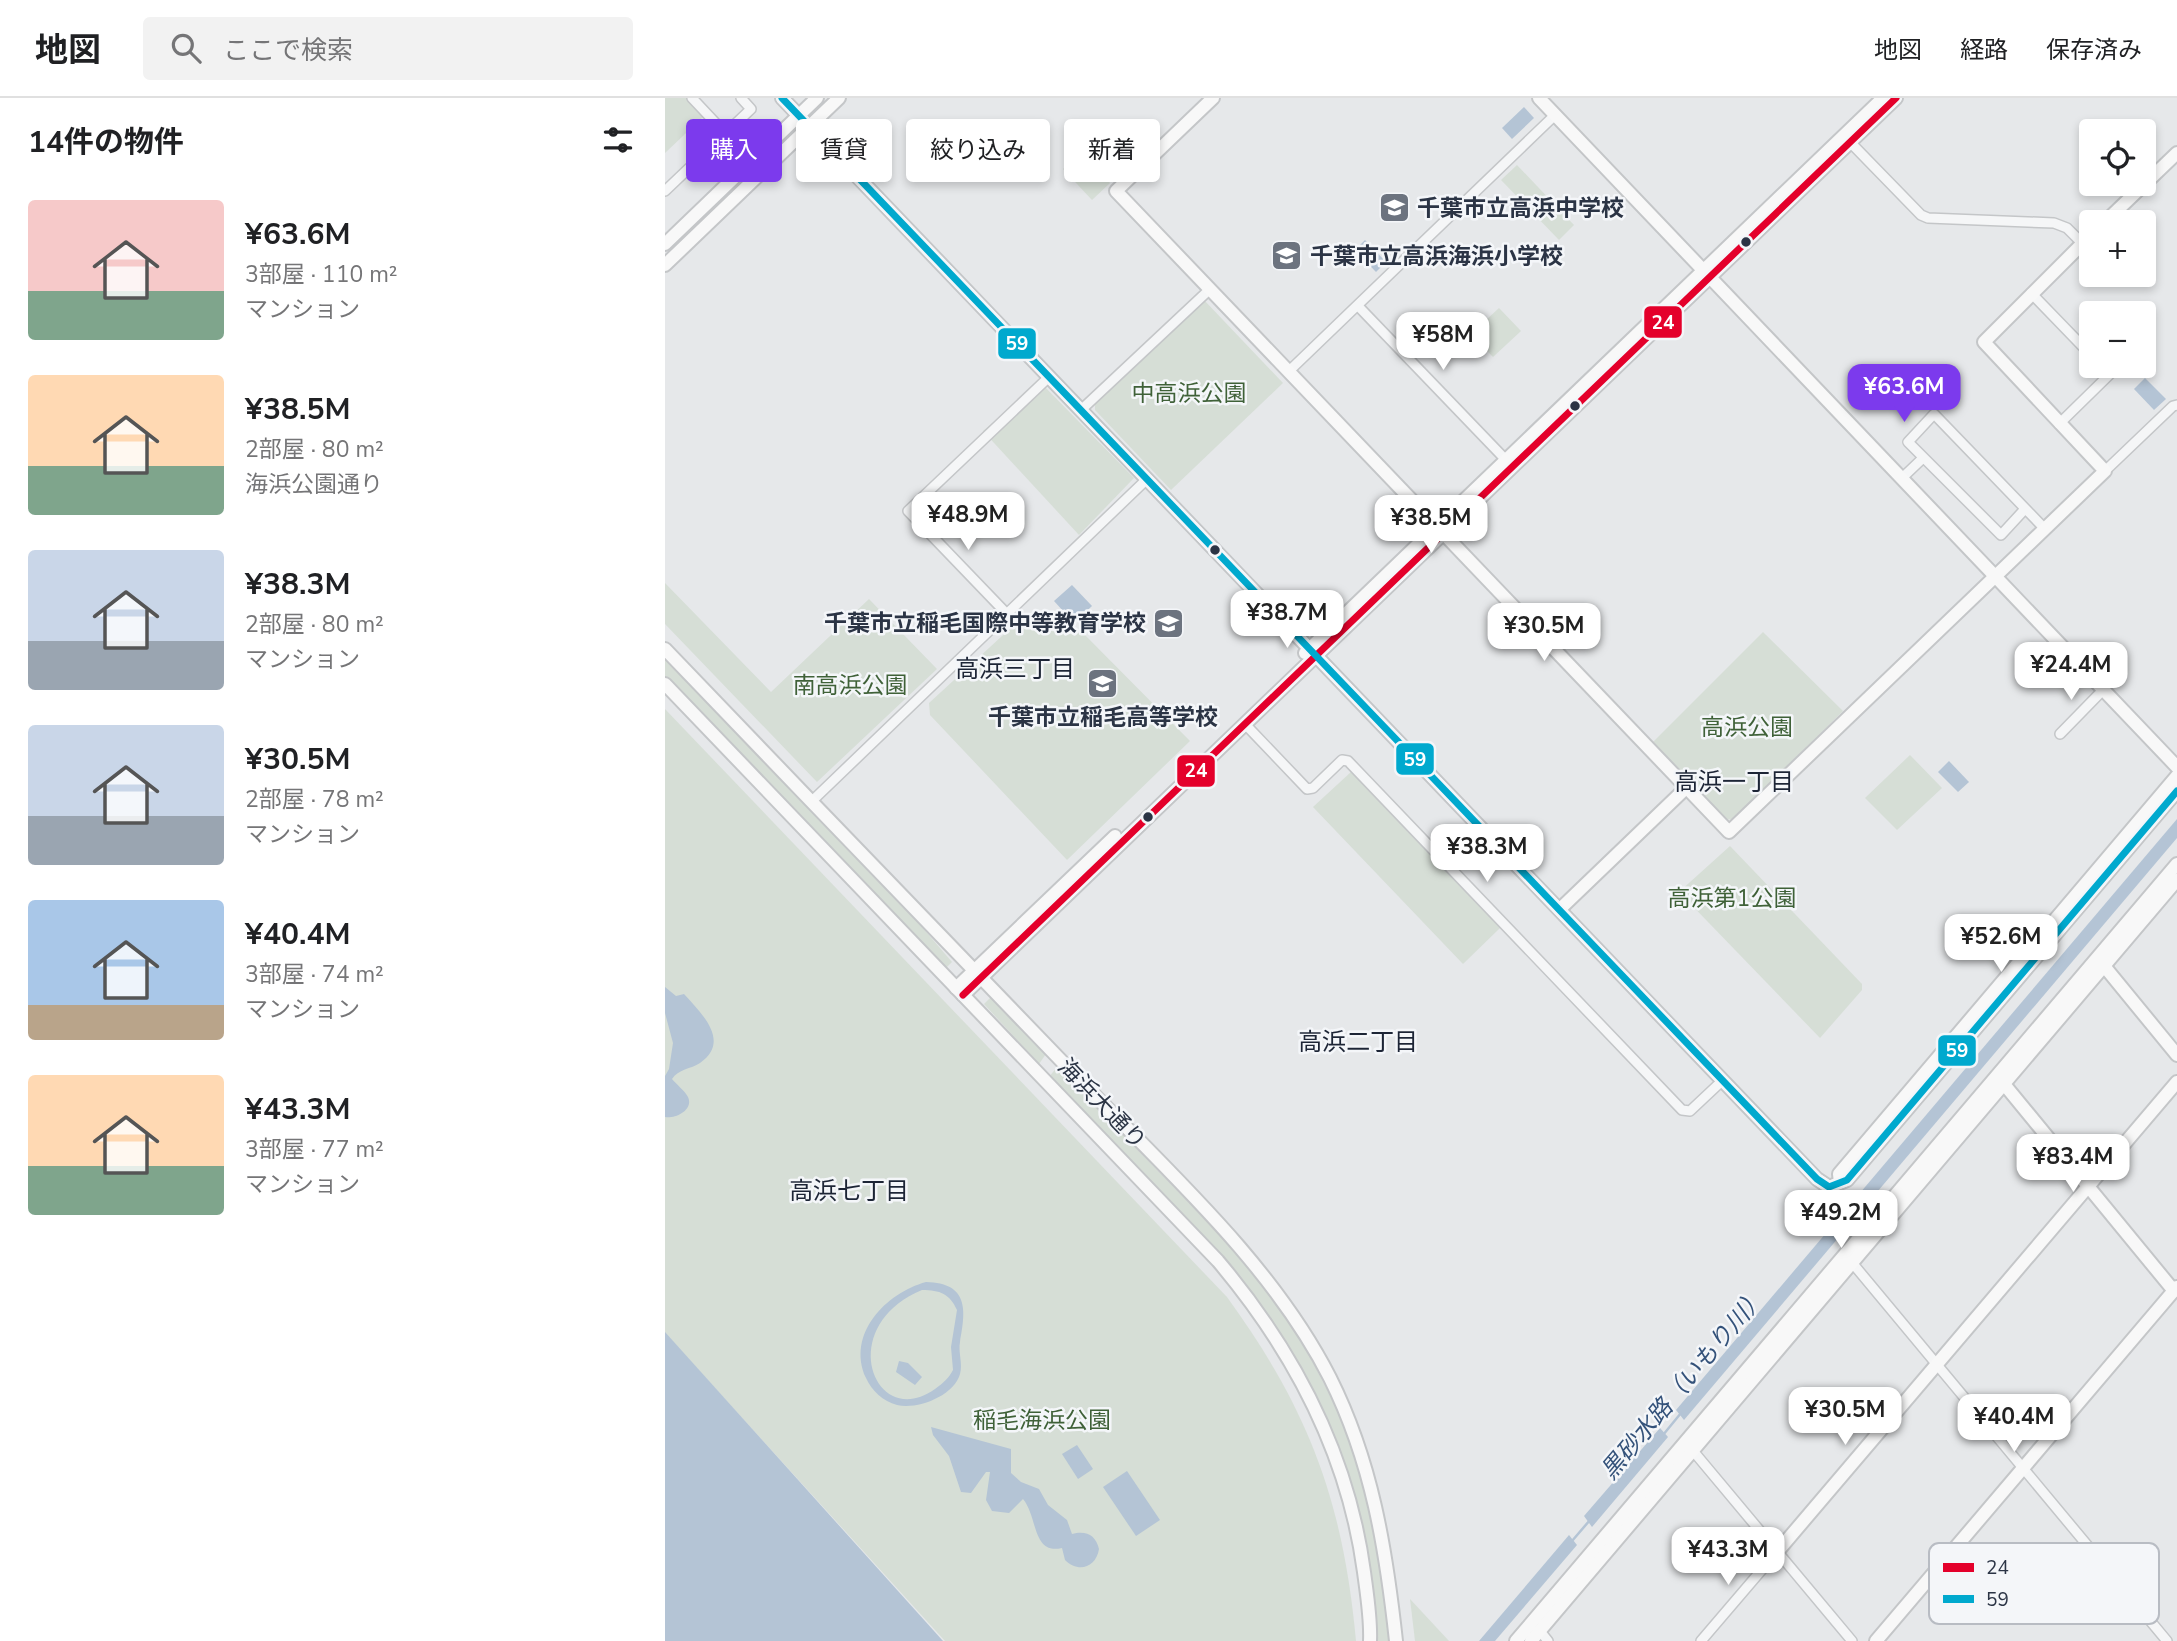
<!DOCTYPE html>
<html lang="ja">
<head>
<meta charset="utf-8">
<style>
	body { margin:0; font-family:"Nunito Sans","Noto Sans JP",sans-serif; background:#f2f2f2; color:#202124; height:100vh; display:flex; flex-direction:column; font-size:26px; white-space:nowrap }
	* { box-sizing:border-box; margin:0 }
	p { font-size:23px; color:#757577 }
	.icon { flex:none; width:38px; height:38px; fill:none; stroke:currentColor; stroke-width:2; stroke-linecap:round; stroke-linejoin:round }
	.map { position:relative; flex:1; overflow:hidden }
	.drawer { display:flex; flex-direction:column; background:#fff; width:665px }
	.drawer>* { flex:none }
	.guide { position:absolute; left:21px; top:21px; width:665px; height:63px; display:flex; gap:14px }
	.controls { position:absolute; left:1414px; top:21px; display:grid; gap:14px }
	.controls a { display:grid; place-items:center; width:77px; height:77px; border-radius:7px; background:#fff; box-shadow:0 4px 10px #0003; font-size:35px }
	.price { position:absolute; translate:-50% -60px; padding:0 16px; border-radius:14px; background:#fff; color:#222; font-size:23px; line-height:46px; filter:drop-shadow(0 2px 4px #0008) }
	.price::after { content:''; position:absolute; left:50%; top:42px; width:21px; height:16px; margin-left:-10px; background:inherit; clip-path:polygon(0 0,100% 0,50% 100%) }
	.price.selected { background:#7c3aed; color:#fff }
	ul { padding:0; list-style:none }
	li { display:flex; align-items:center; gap:21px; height:175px; padding:0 28px }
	li span { display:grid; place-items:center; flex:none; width:196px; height:140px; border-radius:7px; color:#555 }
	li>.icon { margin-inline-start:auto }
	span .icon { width:84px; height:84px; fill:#fffc; stroke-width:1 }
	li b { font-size:30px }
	h2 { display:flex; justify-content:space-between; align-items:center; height:84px; padding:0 28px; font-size:30px }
	.pill { padding:0 24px; border-radius:7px; background:#fff; box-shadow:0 4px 10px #0003; font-size:24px; line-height:63px }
	.pill.selected { background:#7c3aed; color:#fff }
	header { display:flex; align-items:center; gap:42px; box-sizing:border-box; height:98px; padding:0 35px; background:#fff; border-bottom:2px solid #e0e0e0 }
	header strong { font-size:33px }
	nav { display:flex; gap:38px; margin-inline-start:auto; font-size:24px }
	.search { width:490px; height:63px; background:#f2f2f2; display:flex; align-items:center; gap:18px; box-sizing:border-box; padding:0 24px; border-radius:7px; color:#757577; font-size:26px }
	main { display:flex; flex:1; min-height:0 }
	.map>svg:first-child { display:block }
	.green { fill:#d6ded6 }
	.water { fill:#b4c4d5; fill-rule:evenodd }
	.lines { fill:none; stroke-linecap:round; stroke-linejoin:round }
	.stream { stroke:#b4c4d5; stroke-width:2.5 }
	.street-casing { stroke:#c4c6c8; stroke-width:12 }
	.secondary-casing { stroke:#c4c6c8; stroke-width:16 }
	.street { stroke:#f5f6f7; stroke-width:9 }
	.secondary { stroke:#f8f8f8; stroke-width:12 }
	.bus-1-casing { stroke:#f4f6f9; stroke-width:12 }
	.bus-2-casing { stroke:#f4f6f9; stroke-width:12 }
	.bus-1 { stroke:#e4002b; stroke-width:7 }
	.bus-2 { stroke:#00a9ce; stroke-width:7 }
	.bus-dot { fill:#2b3445; stroke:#f4f6f9; stroke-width:2.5 }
	.labels { text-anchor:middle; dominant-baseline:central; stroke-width:5; stroke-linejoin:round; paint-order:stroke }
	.poi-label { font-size:23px; font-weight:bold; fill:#2b3445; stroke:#f4f6f9; text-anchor:start }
	.park-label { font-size:23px; fill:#3f6138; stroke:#f4f6f9 }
	.street-label { font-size:23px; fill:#2b3445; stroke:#f4f6f9 }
	.neighbourhood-label { font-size:24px; fill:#1d2536; stroke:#f4f6f9 }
	.water-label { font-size:24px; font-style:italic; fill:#34527a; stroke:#f4f6f9 }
	.key { fill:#f4f6f9; stroke:#b8bcc3; stroke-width:2 }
	.key-label { font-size:19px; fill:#2b3445 }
	.line-badge { stroke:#f4f6f9; stroke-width:2.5 }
	.badge-label { font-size:19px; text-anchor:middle; font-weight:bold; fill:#fff }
</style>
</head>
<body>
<header>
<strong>地図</strong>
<div class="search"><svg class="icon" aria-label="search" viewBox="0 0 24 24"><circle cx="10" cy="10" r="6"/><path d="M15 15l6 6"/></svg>ここで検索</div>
<nav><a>地図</a><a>経路</a><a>保存済み</a></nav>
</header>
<main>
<section class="drawer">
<h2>14件の物件<svg class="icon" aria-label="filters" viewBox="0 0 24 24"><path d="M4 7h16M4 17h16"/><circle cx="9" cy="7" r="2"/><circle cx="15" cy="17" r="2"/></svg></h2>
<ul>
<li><span style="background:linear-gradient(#f6c9c9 65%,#7fa58c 0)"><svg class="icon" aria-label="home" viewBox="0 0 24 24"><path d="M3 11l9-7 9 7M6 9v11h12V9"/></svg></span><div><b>¥63.6M</b><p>3部屋 · 110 m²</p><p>マンション</p></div></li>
<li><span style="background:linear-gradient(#ffd9b3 65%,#7fa58c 0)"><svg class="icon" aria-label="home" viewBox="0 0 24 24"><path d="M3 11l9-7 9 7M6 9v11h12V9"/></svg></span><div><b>¥38.5M</b><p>2部屋 · 80 m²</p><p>海浜公園通り</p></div></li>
<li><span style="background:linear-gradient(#c9d6e8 65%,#9aa5b1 0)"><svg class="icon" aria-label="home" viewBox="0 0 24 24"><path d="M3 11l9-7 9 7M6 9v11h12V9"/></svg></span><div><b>¥38.3M</b><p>2部屋 · 80 m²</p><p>マンション</p></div></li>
<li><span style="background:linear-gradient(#c9d6e8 65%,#9aa5b1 0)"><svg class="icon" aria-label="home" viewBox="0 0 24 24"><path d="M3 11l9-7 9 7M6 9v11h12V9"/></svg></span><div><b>¥30.5M</b><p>2部屋 · 78 m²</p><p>マンション</p></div></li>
<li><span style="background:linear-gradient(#a9c7e8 75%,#b9a48a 0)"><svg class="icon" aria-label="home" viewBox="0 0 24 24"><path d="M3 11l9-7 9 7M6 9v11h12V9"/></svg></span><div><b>¥40.4M</b><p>3部屋 · 74 m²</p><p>マンション</p></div></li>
<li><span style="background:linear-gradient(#ffd9b3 65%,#7fa58c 0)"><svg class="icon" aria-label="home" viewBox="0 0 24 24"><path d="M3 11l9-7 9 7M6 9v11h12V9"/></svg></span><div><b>¥43.3M</b><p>3部屋 · 77 m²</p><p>マンション</p></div></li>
</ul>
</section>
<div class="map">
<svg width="1512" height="1543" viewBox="0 0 1512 1543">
	<rect width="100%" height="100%" fill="#e6e8ea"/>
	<g class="green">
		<path d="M0,0H21L39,18L0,55Z"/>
		<path d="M118,39L122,43L14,146L11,142Z"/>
		<path d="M415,54L445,85L427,102L398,71Z"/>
		<path d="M852,67L909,127L894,142L836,82Z"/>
		<path d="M539,202L618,285L506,392L430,312V305Z"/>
		<path d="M834,210L856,233L828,259L806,236Z"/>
		<path d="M376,285L469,380L414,437L318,333Z"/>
		<path d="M0,485L106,594L204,501L272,571L152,684L0,526Z"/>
		<path d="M349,527L411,537L416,533L525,643L402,762L265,617L264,605Z"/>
		<path d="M1098,534L1178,613L1068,721L1059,722L987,645Z"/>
		<path d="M0,559L238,807L287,864L280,871L0,579Z"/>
		<path d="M0,611L562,1199C644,1312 678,1403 691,1543H280L0,1235Z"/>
		<path d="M1245,657L1277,690L1232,732L1200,700Z"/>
		<path d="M686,674L835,830L798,866L648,709Z"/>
		<path d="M1065,748L1197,886V892L1155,940L1014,794Z"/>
		<path d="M326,899L381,956L374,966L319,906Z"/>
		<path d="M392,969L561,1143L604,1193L635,1239L678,1323L698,1381L714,1447L724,1543H712C707,1494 702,1445 689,1397C642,1221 505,1105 384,979Z"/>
		<path d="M745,1501L784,1543H750Z"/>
	</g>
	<g class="water">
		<path d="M859,9L869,20L847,41L837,30Z"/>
		<path d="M700,142L721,164L711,174L690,152Z"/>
		<path d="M1480,280L1501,301L1489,312L1469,291Z"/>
		<path d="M271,401L291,422L280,433L260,412Z"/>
		<path d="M407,487L427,508L409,525L389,503Z"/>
		<path d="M1284,663L1304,684L1293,694L1273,674Z"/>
		<path d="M1512,721V740L1019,1322L1011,1312Z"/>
		<path d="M0,889L11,898L19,896C35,914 67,943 35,965C26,971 13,971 7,981C11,986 20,993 23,999C29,1012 10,1021 0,1019V978L4,971L8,945L0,915Z"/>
		<path d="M261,1184C304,1185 301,1212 295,1244C293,1254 298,1266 295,1276C289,1298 252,1312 232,1307C218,1303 207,1293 201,1280C181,1236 221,1195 261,1184ZM257,1192C275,1192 285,1196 292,1212L286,1249L288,1272C284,1280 278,1285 270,1291C210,1334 168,1229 257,1192Z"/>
		<path d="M0,1234L278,1543H0Z"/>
		<path d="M234,1263L243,1265L257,1279L250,1287L231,1274Z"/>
		<path d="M266,1329L346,1351V1375L356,1384L374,1391L383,1407L402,1422L407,1436C421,1432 431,1437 434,1451C431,1470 413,1475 400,1462L397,1450C367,1457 373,1419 358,1401L344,1415L327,1413L321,1402L325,1374H321L306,1395L296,1394L284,1358L268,1337Z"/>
		<path d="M995,1330L1003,1339L927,1429L919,1418Z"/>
		<path d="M412,1347L428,1371L413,1381L397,1356Z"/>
		<path d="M462,1373L495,1422L471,1438L438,1389Z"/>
		<path d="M904,1437L912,1447L830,1543H814Z"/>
	</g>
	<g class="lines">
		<g class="stream">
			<path d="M998,1337L1016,1315"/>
			<path d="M907,1443L925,1422"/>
		</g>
		<defs>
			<g id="street">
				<path d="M27,0L60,35"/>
				<path d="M1183,42L1256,117L1263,120L1389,125L1402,130L1418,146"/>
				<path d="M0,93L86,11L76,0"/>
				<path d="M1366,195L1426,257"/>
				<path d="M693,208L841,362"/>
				<path d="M623,274L890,17"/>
				<path d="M416,312L544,192"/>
				<path d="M1394,326L1445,276L1437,268"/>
				<path d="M1440,373L1508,308L1512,307"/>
				<path d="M1236,381L1258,360"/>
				<path d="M1360,411L1336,437L1243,344L1269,316L1379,430"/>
				<path d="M342,516L243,413L384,279"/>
				<path d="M579,625L642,691L648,690L677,662L683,663L1017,1012L1025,1013L1058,982"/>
				<path d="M1395,636L1438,592"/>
				<path d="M147,703L481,382"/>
				<path d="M1184,1161L1502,1543"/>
				<path d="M1024,1348L1187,1543"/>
				<path d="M875,1533L883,1543"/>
				<path d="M1036,1543L1112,1454"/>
			</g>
			<g id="secondary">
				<path d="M117,0L1152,1081L1164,1089L1182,1082L1512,693"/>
				<path d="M548,0L451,93L1064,734L1440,373L1319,244L1426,137"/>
				<path d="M874,0L1512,669"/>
				<path d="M1440,124L1512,55"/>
				<path d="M0,146L152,0"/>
				<path d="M0,167L174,0"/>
				<path d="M0,551C136,693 272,834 409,976C498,1069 606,1164 665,1280C707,1364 721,1451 731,1543"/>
				<path d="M640,555L1218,0"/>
				<path d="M0,586L553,1163C629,1253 683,1355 699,1474C702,1497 706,1520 705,1543"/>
				<path d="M895,811L1021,690"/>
				<path d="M1435,863L1512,957"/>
				<path d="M291,890L450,738"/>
				<path d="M298,897L1231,0"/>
				<path d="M1334,980L1509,1193"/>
				<path d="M1175,1084L1174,1076L1512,678"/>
				<path d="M1112,1454L1512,984"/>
				<path d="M851,1543L1512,766"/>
				<path d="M866,1543L1512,782"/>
				<path d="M1211,1543L1512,1189"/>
			</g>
		</defs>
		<use href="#street" class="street-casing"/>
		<use href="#secondary" class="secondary-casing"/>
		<use href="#street" class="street"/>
		<use href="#secondary" class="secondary"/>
		<defs>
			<path id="bus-1" d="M298,897L1231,0"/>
			<path id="bus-2" d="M117,0L1152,1081L1164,1089L1182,1082L1512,693"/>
		</defs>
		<use href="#bus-1" class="bus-1-casing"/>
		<use href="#bus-2" class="bus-2-casing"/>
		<use href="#bus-1" class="bus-1"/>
		<use href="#bus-2" class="bus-2"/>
	</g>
	<defs>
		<symbol id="school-square" viewBox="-11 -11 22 22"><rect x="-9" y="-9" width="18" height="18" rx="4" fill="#6c737f" stroke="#f4f6f9"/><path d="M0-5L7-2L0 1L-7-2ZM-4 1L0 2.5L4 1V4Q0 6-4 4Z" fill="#fff"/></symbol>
	</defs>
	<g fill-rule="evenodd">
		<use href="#school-square" x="712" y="92" width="35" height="35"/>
		<use href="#school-square" x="604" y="140" width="35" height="35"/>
		<use href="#school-square" x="486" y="508" width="35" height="35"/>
		<use href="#school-square" x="420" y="568" width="35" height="35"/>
	</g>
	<g class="bus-dot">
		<circle cx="1081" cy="144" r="6"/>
		<circle cx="910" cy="308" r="6"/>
		<circle cx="550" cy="452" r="6"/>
		<circle cx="483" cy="719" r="6"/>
	</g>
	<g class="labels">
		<g class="poi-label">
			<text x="752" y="110">千葉市立高浜中学校</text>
			<text x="645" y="158">千葉市立高浜海浜小学校</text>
			<text x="481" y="525" text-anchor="end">千葉市立稲毛国際中等教育学校</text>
			<text x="438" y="619" text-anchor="middle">千葉市立稲毛高等学校</text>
		</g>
		<g class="park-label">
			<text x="524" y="295">中高浜公園</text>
			<text x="185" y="587">南高浜公園</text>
			<text x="1082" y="629">高浜公園</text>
			<text x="1067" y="800">高浜第1公園</text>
			<text x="377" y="1322">稲毛海浜公園</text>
		</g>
		<g class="street-label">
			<text transform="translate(437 1006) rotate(46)">海浜大通り</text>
		</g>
		<g class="neighbourhood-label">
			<text x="350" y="571">高浜三丁目</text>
			<text x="1069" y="684">高浜一丁目</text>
			<text x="693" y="944">高浜二丁目</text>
			<text x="184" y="1093">高浜七丁目</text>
		</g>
		<g class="water-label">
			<text transform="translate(1018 1286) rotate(-50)">黒砂水路（いもり川）</text>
		</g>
	</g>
	<rect x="1264" y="1445" width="230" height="81" rx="10" class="key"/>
	<rect x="1278" y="1465" width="31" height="9" fill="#e4002b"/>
	<rect x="1278" y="1497" width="31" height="8" fill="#00a9ce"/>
	<g class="key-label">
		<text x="1321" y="1476">24</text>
		<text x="1321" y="1508">59</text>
	</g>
	<g class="line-badge">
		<rect x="978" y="207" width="40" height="34" rx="7" fill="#e4002b"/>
		<rect x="332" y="229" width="40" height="33" rx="7" fill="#00a9ce"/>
		<rect x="730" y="644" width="40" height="34" rx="7" fill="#00a9ce"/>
		<rect x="511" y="656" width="40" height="34" rx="7" fill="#e4002b"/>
		<rect x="1272" y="936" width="40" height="33" rx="7" fill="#00a9ce"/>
	</g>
	<g class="badge-label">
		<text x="998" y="231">24</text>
		<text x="352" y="252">59</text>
		<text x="750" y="668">59</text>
		<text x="531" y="679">24</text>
		<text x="1292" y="959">59</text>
	</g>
</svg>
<div class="controls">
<a><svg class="icon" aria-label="locate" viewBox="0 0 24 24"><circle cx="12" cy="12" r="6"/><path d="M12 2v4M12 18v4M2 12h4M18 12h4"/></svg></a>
<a>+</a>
<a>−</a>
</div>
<b class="price" style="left:778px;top:274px">¥58M</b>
<b class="price selected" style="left:1239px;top:326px">¥63.6M</b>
<b class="price" style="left:303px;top:454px">¥48.9M</b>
<b class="price" style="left:766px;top:457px">¥38.5M</b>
<b class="price" style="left:622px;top:552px">¥38.7M</b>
<b class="price" style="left:879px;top:565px">¥30.5M</b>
<b class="price" style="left:1406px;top:604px">¥24.4M</b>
<b class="price" style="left:822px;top:786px">¥38.3M</b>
<b class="price" style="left:1336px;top:876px">¥52.6M</b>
<b class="price" style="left:1408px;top:1096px">¥83.4M</b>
<b class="price" style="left:1176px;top:1152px">¥49.2M</b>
<b class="price" style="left:1180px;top:1349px">¥30.5M</b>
<b class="price" style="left:1349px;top:1356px">¥40.4M</b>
<b class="price" style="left:1063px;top:1489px">¥43.3M</b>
<div class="guide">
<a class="pill selected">購入</a>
<a class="pill">賃貸</a>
<a class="pill">絞り込み</a>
<a class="pill">新着</a>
</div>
</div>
</main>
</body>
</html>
